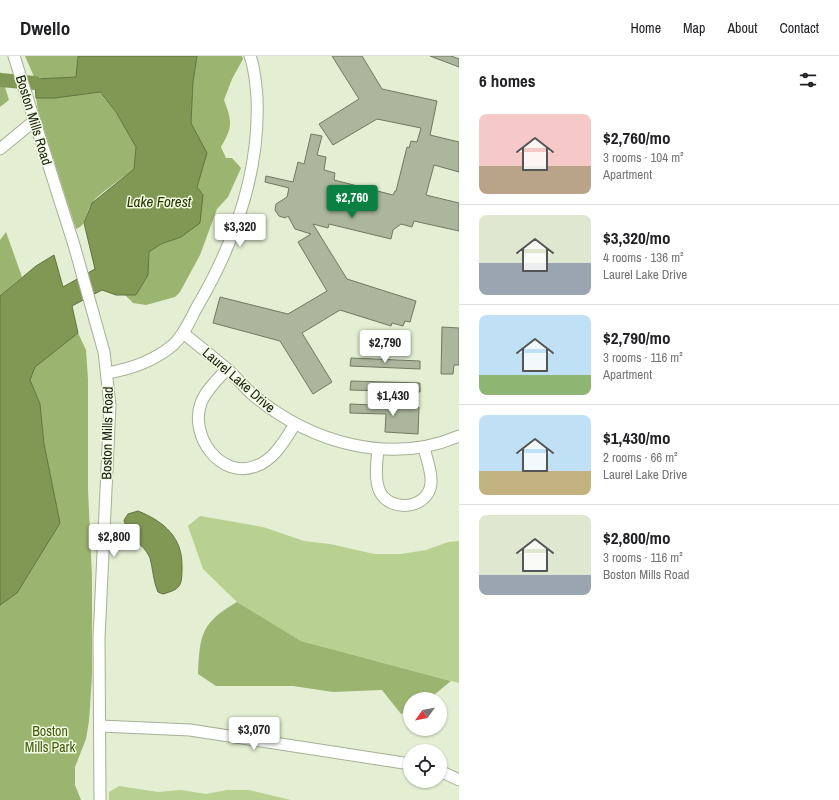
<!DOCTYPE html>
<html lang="en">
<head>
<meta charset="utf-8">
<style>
	body { margin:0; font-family:"Archivo Narrow",sans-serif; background:#f6f6f6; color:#202124; height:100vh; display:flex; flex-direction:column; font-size:15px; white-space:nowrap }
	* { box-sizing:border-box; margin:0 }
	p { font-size:13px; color:#757577 }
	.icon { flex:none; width:22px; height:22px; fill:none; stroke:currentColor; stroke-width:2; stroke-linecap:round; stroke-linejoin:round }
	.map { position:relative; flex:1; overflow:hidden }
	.details { display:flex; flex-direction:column; background:#fff; width:380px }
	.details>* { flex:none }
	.needle { width:26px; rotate:237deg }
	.buttons { position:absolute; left:403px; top:636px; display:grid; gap:8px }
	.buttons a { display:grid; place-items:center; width:44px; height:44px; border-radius:50%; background:#fff; box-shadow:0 1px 3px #0004; font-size:20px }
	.price { position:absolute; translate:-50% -34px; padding:0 9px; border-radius:4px; background:#fff; color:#222; font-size:13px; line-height:26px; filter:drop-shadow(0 1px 2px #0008) }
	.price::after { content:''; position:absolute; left:50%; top:24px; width:12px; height:9px; margin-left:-6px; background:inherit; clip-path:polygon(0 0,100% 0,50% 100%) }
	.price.selected { background:#0b8043; color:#fff }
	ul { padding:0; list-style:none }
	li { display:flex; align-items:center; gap:12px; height:100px; padding:0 20px }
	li+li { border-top:1px solid #e0e0e0 }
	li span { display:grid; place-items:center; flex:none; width:112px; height:80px; border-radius:8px; color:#555 }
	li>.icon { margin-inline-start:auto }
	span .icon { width:48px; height:48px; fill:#fffc; stroke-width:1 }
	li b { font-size:17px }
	h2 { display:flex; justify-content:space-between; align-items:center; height:48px; padding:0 20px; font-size:17px }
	header { display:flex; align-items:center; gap:24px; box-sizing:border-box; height:56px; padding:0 20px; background:#fff; border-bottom:1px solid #e0e0e0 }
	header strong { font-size:19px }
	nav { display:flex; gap:22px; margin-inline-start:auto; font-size:14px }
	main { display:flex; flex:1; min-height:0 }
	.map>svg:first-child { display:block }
	.green { fill:#b8d190 }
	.forest { fill:#9bb570 }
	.water { fill:#809854; stroke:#617341 }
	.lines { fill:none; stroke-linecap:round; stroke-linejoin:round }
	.river { stroke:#809854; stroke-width:14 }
	.building { fill:#abb69c; stroke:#6f7961 }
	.minor-casing { stroke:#a5b096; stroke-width:13 }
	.minor { stroke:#fff; stroke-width:11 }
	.labels { text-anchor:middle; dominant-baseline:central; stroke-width:3; stroke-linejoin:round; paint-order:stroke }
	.street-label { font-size:14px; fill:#1a1e14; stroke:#f0fbe0 }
	.park-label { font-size:14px; fill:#43590b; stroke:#f0fbe0 }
	.water-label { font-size:15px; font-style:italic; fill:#273601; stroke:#f0fbe0 }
</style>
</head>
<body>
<header>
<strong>Dwello</strong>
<nav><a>Home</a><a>Map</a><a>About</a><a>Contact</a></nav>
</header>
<main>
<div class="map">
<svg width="459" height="744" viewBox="0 0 459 744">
	<rect width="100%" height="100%" fill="#e3eed2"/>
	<g class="green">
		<path d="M200,460L263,471L304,485L330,488L374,498H401L426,494L448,486L459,485V627L301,585L237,546L203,513L188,470Z"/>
		<path d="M119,730L158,736L181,734L206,738L227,734H249L291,744H109V736Z"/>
	</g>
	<g class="forest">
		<path d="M25,0H78L76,21L35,23Z"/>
		<path d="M197,0H242L243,3L232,23L224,44C232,65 233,71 221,91L226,102H232L241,112L228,141L217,153L200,199L180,236L175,241L146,249L133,247L125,239H136L148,219L149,196L161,188L181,181L207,97L191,67L193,26Z"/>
		<path d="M0,15L9,44L0,51Z"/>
		<path d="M99,36L116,56L136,91L134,113C124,121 97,139 92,147C85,156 88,169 76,173L38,55L36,42H55Z"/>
		<path d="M6,176L22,221L0,240V184Z"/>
		<path d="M78,277L86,294L88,323V434L92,521V620L89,665L86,683L75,711V729L81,744H0V549L17,537L60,467L44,388L40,348L30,324L35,310Z"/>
		<path d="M237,546L301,585L451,625L429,643H410V654L401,658L382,634L333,636L293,630H216L198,618C200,578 201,567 237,546Z"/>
	</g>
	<g class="water">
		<path d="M78,0H197L193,26L191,67L207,97L197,131L203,139L200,167L181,181L161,188L149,196L148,219L136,239H116L102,234L72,250L78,277L35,311L30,324L40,348L44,388L60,467L17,537L0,549V240L36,210L54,199L63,231L95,213L84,167L92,147L134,113L136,91L116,56L100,36L55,42H36L35,23L76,21Z"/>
		<path d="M138,455C165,466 183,482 182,512C182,531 180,533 163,538L158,536C153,524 153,513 150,502C143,486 129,485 124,464L128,458Z"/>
	</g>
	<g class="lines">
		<path class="river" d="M0,24L35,27"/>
	</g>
	<g class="building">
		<path d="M332,0H362L382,33L437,45L430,79L459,86V116L434,109L426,139L459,147V175L414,165L412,171L401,168L393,174L391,183L329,168L328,172L313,168L347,223L416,245L410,266L405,265L403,270L392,267L391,270L340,254L302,277L332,326L313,338L280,285L213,267L220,241L288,258L327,235L298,186L311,178L295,173L288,160L285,162L279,160L275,154L276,148L287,141L289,132L265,126L266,120L293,126L298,106L304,108L311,78L322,80L317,99L326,101L324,114L335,117L334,124L393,139L395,135H396L407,91L409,92L411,85L417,86L421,72L377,63L333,89L319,68L359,43Z"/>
		<path d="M430,0H451L459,3V11Z"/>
		<path d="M442,271L459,272V309H454L453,318H441Z"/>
		<path d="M351,302L420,305V313L350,310Z"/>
		<path d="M351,325L420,327V336L350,334Z"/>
		<path d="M350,348L419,351L418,378L385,376L386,358L350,357Z"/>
	</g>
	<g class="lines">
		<defs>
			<g id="minor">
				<path d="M14,0L74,189L104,296L110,349L99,582L100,744"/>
				<path d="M0,93L34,65"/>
				<path d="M183,277C198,289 213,301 227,313C236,321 244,331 253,339C310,386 389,410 459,380"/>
				<path d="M227,313C218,323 206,334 201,347C189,379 220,424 256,410C274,404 285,384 295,368"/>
				<path d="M107,317C131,313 154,305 173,289C184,279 190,264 197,251C234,188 260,116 257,42C256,28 255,13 250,0"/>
				<path d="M378,393C377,406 374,423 380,436C391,457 429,453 431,427C432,415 426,402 424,391"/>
				<path d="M100,670L190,674L410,708"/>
				<path d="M440,715L459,724"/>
			</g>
		</defs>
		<use href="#minor" class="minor-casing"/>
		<use href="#minor" class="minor"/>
	</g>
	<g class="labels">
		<g class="street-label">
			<text transform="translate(34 64) rotate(73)">Boston Mills Road</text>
			<text transform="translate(239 324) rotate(41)">Laurel Lake Drive</text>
			<text transform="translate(107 377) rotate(-89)">Boston Mills Road</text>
		</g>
		<g class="park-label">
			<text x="50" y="675">Boston<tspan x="50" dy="16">Mills Park</tspan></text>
		</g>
		<g class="water-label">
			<text x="159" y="145">Lake Forest</text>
		</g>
	</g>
</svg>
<div class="buttons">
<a><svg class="needle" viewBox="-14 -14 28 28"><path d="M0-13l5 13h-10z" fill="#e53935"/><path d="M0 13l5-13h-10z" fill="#757577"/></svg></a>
<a><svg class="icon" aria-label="locate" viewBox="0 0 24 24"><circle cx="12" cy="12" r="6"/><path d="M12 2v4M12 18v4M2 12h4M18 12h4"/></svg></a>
</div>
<b class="price selected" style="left:352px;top:163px">$2,760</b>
<b class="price" style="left:240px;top:192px">$3,320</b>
<b class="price" style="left:385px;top:308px">$2,790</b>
<b class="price" style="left:393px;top:361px">$1,430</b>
<b class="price" style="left:114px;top:502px">$2,800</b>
<b class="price" style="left:254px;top:695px">$3,070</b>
</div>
<section class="details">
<h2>6 homes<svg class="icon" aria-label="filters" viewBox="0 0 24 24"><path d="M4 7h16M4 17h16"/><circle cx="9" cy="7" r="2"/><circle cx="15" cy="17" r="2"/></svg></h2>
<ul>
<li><span style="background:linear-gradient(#f6c9c9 65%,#b9a48a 0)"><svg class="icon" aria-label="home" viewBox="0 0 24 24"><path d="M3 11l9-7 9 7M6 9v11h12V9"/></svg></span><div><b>$2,760/mo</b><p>3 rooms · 104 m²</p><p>Apartment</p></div></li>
<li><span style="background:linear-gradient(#dfe7d0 60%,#9aa5b1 0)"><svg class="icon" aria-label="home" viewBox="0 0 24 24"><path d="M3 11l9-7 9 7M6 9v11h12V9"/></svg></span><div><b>$3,320/mo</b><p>4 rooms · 136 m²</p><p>Laurel Lake Drive</p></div></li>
<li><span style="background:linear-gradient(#bfe0f5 75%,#8fb573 0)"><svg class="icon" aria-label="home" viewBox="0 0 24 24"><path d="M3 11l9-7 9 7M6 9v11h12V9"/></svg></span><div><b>$2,790/mo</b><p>3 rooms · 116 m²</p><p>Apartment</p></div></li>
<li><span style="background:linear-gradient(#bfe0f5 70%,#c2b280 0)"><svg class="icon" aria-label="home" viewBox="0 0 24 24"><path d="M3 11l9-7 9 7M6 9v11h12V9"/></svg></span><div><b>$1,430/mo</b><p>2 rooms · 66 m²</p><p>Laurel Lake Drive</p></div></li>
<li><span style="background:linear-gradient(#dfe7d0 75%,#9aa5b1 0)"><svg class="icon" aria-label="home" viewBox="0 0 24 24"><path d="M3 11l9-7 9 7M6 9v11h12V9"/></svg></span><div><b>$2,800/mo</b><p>3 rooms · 116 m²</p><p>Boston Mills Road</p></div></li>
</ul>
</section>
</main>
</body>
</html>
